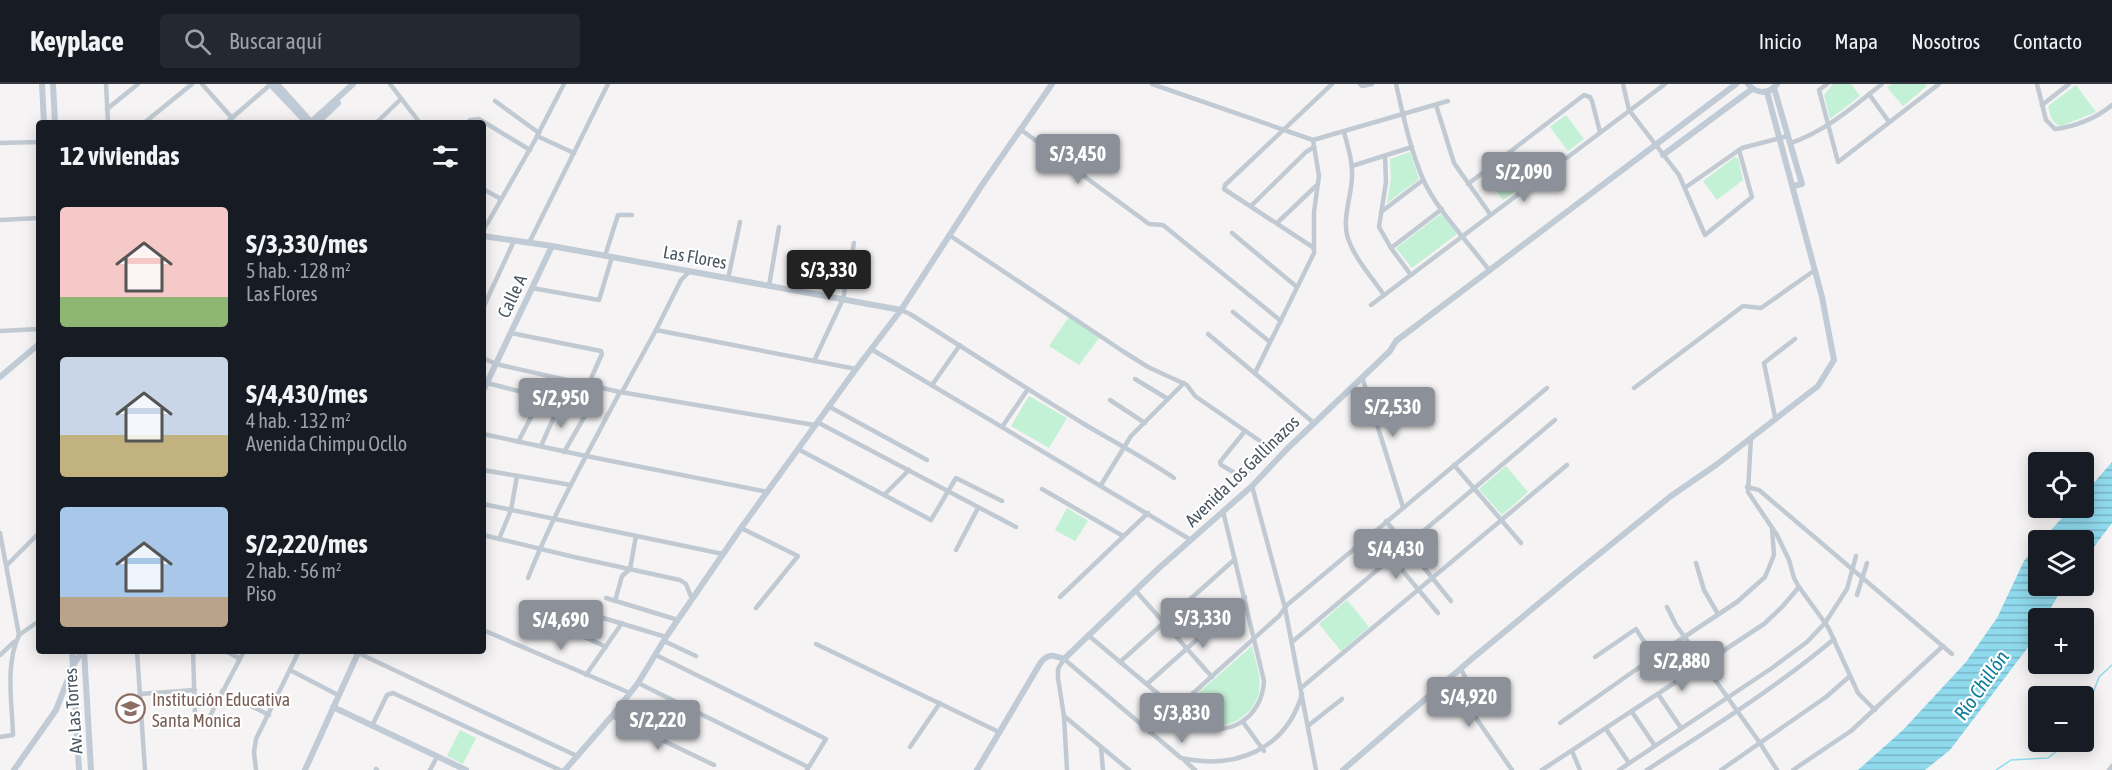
<!DOCTYPE html>
<html lang="es">
<head>
<meta charset="utf-8">
<style>
	body { margin:0; font-family:"Asap Condensed",sans-serif; background:#242831; color:#f1f3f6; height:100vh; display:flex; flex-direction:column; font-size:22px; white-space:nowrap }
	* { box-sizing:border-box; margin:0 }
	p { font-size:20px; color:#9ea1a6 }
	.icon { flex:none; width:33px; height:33px; fill:none; stroke:currentColor; stroke-width:2; stroke-linecap:round; stroke-linejoin:round }
	.map { position:relative; flex:1; overflow:hidden }
	.sheet { position:absolute; left:36px; top:36px; width:450px; height:534px; display:flex; flex-direction:column; background:#171b24; border-radius:6px; box-shadow:0 3px 15px #0003 }
	.sheet>* { flex:none }
	.buttons { position:absolute; left:2028px; top:368px; display:grid; gap:12px }
	.buttons a { display:grid; place-items:center; width:66px; height:66px; border-radius:6px; background:#171b24; box-shadow:0 3px 15px #0003; font-size:30px }
	.price { position:absolute; translate:-50% -51px; padding:0 14px; border-radius:6px; background:#8c9099; color:#fff; font-size:20px; line-height:39px; filter:drop-shadow(0 2px 3px #0008) }
	.price::after { content:''; position:absolute; left:50%; top:36px; width:18px; height:14px; margin-left:-9px; background:inherit; clip-path:polygon(0 0,100% 0,50% 100%) }
	.price.current { background:#222; color:#fff }
	ul { padding:0; list-style:none }
	li { display:flex; align-items:center; gap:18px; height:150px; padding:0 24px }
	li span { display:grid; place-items:center; flex:none; width:168px; height:120px; border-radius:6px; color:#555 }
	li>.icon { margin-inline-start:auto }
	span .icon { width:72px; height:72px; fill:#fffc; stroke-width:1 }
	li b { font-size:26px }
	h2 { display:flex; justify-content:space-between; align-items:center; height:72px; padding:0 24px; font-size:26px }
	header { display:flex; align-items:center; gap:36px; box-sizing:border-box; height:84px; padding:0 30px; background:#171b24; border-bottom:2px solid #363941 }
	header strong { font-size:28px }
	nav { display:flex; gap:33px; margin-inline-start:auto; font-size:21px }
	.search { width:420px; height:54px; background:#242831; display:flex; align-items:center; gap:15px; box-sizing:border-box; padding:0 21px; border-radius:6px; color:#9ea1a6; font-size:22px }
	.map>svg:first-child { display:block }
	.park { fill:#c3f1d5 }
	.water { fill:url(#water-rules) }
	.lines { fill:none; stroke-linecap:round; stroke-linejoin:round }
	.stream { stroke:#90daee; stroke-width:1.5 }
	.street { stroke:#c1cad2; stroke-width:4.5 }
	.secondary { stroke:#c1cbd6; stroke-width:6 }
	.labels { text-anchor:middle; dominant-baseline:central; stroke-width:4.5; stroke-linejoin:round; paint-order:stroke }
	.street-label { font-size:18px; fill:#4a5661; stroke:#fff }
	.education-label { font-size:18px; fill:#785e54; stroke:#fff; text-anchor:start }
	.water-label { font-size:20px; font-style:italic; fill:#0c7c9b; stroke:#fff }
</style>
</head>
<body>
<header>
<strong>Keyplace</strong>
<div class="search"><svg class="icon" aria-label="search" viewBox="0 0 24 24"><circle cx="10" cy="10" r="6"/><path d="M15 15l6 6"/></svg>Buscar aquí</div>
<nav><a>Inicio</a><a>Mapa</a><a>Nosotros</a><a>Contacto</a></nav>
</header>
<div class="map">
<svg width="2112" height="686" viewBox="0 0 2112 686">
	<defs>
		<pattern id="water-rules" width="6" height="5" patternUnits="userSpaceOnUse" patternTransform="scale(1.5)"><rect width="6" height="5" fill="#90daee"/><path d="M0 2.5h6" fill="none" stroke="#78b4c4"/></pattern>
	</defs>
	<rect width="100%" height="100%" fill="#f5f3f3"/>
	<g class="park">
		<path d="M1833,0H1851L1860,12L1830,35L1824,11Z"/>
		<path d="M1892,0H1925L1927,2L1903,22L1887,3Z"/>
		<path d="M2076,1L2096,28L2061,42C2051,39 2051,32 2048,22Z"/>
		<path d="M1566,31L1584,55L1568,67L1550,43Z"/>
		<path d="M1410,68L1419,95L1387,119L1391,95L1390,75Z"/>
		<path d="M1735,73L1738,74L1743,96L1717,116L1703,97Z"/>
		<path d="M1501,81L1519,105L1503,116L1485,92Z"/>
		<path d="M1441,130L1457,150L1412,184L1396,164Z"/>
		<path d="M1069,233L1099,254L1079,281L1049,262Z"/>
		<path d="M1029,312L1067,334L1049,364L1011,342Z"/>
		<path d="M1506,382L1528,408L1502,431L1479,405Z"/>
		<path d="M1067,424L1088,437L1075,457L1055,446Z"/>
		<path d="M1347,516L1369,543L1341,567L1319,540Z"/>
		<path d="M1252,562C1255,576 1262,593 1259,608C1253,635 1220,651 1196,636C1191,633 1186,628 1181,624Z"/>
		<path d="M460,646L476,654L463,680L447,672Z"/>
	</g>
	<g class="water">
		<path d="M2112,378V439L2084,476V456H2042L2072,423H2084V410Z"/>
		<path d="M2038,460V501H2064L2045,534H2038V546L2032,558L1950,666L1925,686H1858L1903,646L1966,578L1997,534L2024,477Z"/>
	</g>
	<g class="lines">
		<g class="stream">
			<path d="M2084,633L2099,593L2112,581"/>
			<path d="M1996,686L2011,676L2048,674L2069,657"/>
		</g>
		<g class="street">
			<path d="M106,0L108,39"/>
			<path d="M202,0L232,34"/>
			<path d="M390,0L420,39"/>
			<path d="M1152,0L1313,56L1448,17"/>
			<path d="M1360,0L1362,2L1372,0"/>
			<path d="M1396,0C1403,31 1410,65 1423,95C1436,125 1469,159 1489,186"/>
			<path d="M1623,0L1629,26L1679,91L1705,151L1752,113L1739,66"/>
			<path d="M1827,0L1819,6L1838,78L1939,0"/>
			<path d="M2037,0L2046,36L2055,45C2074,43 2097,34 2112,21"/>
			<path d="M1869,10L1889,38"/>
			<path d="M495,17L539,49"/>
			<path d="M1436,21L1454,79L1490,130"/>
			<path d="M2042,21L2069,0"/>
			<path d="M107,25L138,0"/>
			<path d="M144,39L192,0"/>
			<path d="M226,39L271,0"/>
			<path d="M376,39L401,15"/>
			<path d="M467,39L470,36L479,35L530,66"/>
			<path d="M1020,45L1149,140L1163,141L1281,237"/>
			<path d="M1344,48C1348,63 1353,79 1352,94C1351,113 1343,132 1347,151C1353,173 1371,192 1384,211"/>
			<path d="M537,52L574,69"/>
			<path d="M0,59L39,58"/>
			<path d="M1791,59C1826,47 1853,23 1882,0"/>
			<path d="M1385,72L1386,98L1379,143L1391,164L1411,191"/>
			<path d="M1352,82L1412,63"/>
			<path d="M1468,100L1584,11L1590,13L1592,17L1600,48"/>
			<path d="M1686,103L1742,64L1788,52"/>
			<path d="M483,105L501,115"/>
			<path d="M1251,122L1306,68L1314,63"/>
			<path d="M1381,128L1423,96"/>
			<path d="M0,136L39,134"/>
			<path d="M1277,139L1316,102"/>
			<path d="M483,147L534,58L564,0"/>
			<path d="M1232,149L1297,203"/>
			<path d="M949,151L1124,268L1148,283L1187,301L1195,312L1270,364V368L1242,393L1221,381L1220,378L1245,347"/>
			<path d="M529,159L608,0"/>
			<path d="M1314,164L1224,105L1225,101L1332,0"/>
			<path d="M1391,164L1442,125"/>
			<path d="M605,172L618,131H632"/>
			<path d="M728,195L740,138"/>
			<path d="M769,202L779,143"/>
			<path d="M532,204L599,216L612,173"/>
			<path d="M1371,221L1665,0"/>
			<path d="M483,224L514,157"/>
			<path d="M901,226L910,230C968,267 1026,304 1084,340C1114,358 1145,374 1174,394"/>
			<path d="M1233,228L1270,258"/>
			<path d="M656,246L681,196L689,188"/>
			<path d="M0,247L39,245"/>
			<path d="M511,249L601,267L602,270L588,301"/>
			<path d="M1208,250L1314,339"/>
			<path d="M871,265L1191,456"/>
			<path d="M483,274L496,280L620,308L814,341"/>
			<path d="M814,277L843,215L854,159"/>
			<path d="M1255,289L1314,169V128L1319,92L1313,56"/>
			<path d="M1362,293L1403,423"/>
			<path d="M1135,295L1168,315"/>
			<path d="M487,299L588,325"/>
			<path d="M932,301L960,261"/>
			<path d="M1634,304L1743,222L1761,224L1815,186"/>
			<path d="M622,308L656,246L856,285"/>
			<path d="M1110,316L1145,339"/>
			<path d="M828,322L927,376"/>
			<path d="M1775,333L1764,279L1795,255"/>
			<path d="M817,338L1016,443"/>
			<path d="M1002,343L1028,305"/>
			<path d="M483,350L586,372L768,408"/>
			<path d="M1751,353L1748,408L1777,451L1789,476L1794,494L1799,503L1828,543L1858,609L1875,626"/>
			<path d="M518,358L542,312L549,292"/>
			<path d="M541,362L561,317"/>
			<path d="M798,365L931,436L956,394L1002,417"/>
			<path d="M564,368L601,304"/>
			<path d="M1454,381L1521,459"/>
			<path d="M483,386L571,401"/>
			<path d="M1101,401L1131,352L1184,299"/>
			<path d="M1252,402L1285,524L1316,686"/>
			<path d="M1747,403L1759,406L1952,570"/>
			<path d="M1042,405L1123,452"/>
			<path d="M884,411L909,386"/>
			<path d="M483,420L723,470"/>
			<path d="M1386,437L1451,517"/>
			<path d="M741,444L798,472L756,524"/>
			<path d="M0,449L19,551C5,581 12,618 13,651L0,653"/>
			<path d="M1371,449L1438,529"/>
			<path d="M483,451L574,473L680,496L686,500L692,515"/>
			<path d="M499,455L511,426L517,392"/>
			<path d="M956,466L978,424"/>
			<path d="M1696,479L1704,506L1718,530"/>
			<path d="M7,481L39,449"/>
			<path d="M528,494C553,430 588,369 620,308"/>
			<path d="M1135,506L1212,593"/>
			<path d="M1857,511L1867,479"/>
			<path d="M1060,513L1148,429"/>
			<path d="M606,514L678,536"/>
			<path d="M615,517L622,492L630,485L636,452"/>
			<path d="M1667,523L1676,541L1760,659L1777,686"/>
			<path d="M483,546L630,609"/>
			<path d="M19,551L39,537"/>
			<path d="M1088,551L1193,639C1227,656 1262,635 1264,597L1223,427"/>
			<path d="M664,557L696,572"/>
			<path d="M1292,558L1555,336"/>
			<path d="M816,560L999,648"/>
			<path d="M606,563L565,544L577,526L666,553"/>
			<path d="M137,567L145,686"/>
			<path d="M193,567L195,631C199,639 207,637 211,630L244,567"/>
			<path d="M226,567L240,575"/>
			<path d="M358,569L577,672"/>
			<path d="M0,571L14,558"/>
			<path d="M656,571L826,655L807,686"/>
			<path d="M1654,573L1737,518L1765,493L1774,471L1772,445"/>
			<path d="M1120,578L1235,475"/>
			<path d="M1461,585L1466,595L1467,621L1512,686"/>
			<path d="M290,586L338,611"/>
			<path d="M586,591L622,539"/>
			<path d="M638,599L808,683"/>
			<path d="M1147,600L1245,513"/>
			<path d="M1301,604L1567,381"/>
			<path d="M222,607L269,631"/>
			<path d="M140,610L195,606"/>
			<path d="M1658,610L1681,644"/>
			<path d="M1632,628L1655,662"/>
			<path d="M612,632L714,681"/>
			<path d="M1064,632L1129,686"/>
			<path d="M1243,638L1264,667"/>
			<path d="M1560,639L1654,573L1636,545L1595,573"/>
			<path d="M1309,641L1342,615"/>
			<path d="M372,642L387,611L393,609L560,686"/>
			<path d="M1606,645L1629,679"/>
			<path d="M1150,648L1279,532L1287,521L1547,304"/>
			<path d="M910,663L940,619"/>
			<path d="M1101,663L1103,686"/>
			<path d="M1572,667L1580,686"/>
			<path d="M1185,677L1195,686"/>
			<path d="M376,685L377,686"/>
			<path d="M256,686L254,668L256,655L299,567"/>
			<path d="M430,686L437,673"/>
			<path d="M1067,686L1064,632L1058,594V585L1064,575L1181,674C1237,686 1286,665 1302,610"/>
			<path d="M1542,686L1764,540L1782,523L1799,503"/>
			<path d="M1619,686L1772,584L1807,558L1825,539L1847,505L1856,472"/>
			<path d="M1647,686C1711,644 1776,604 1834,555"/>
			<path d="M1721,686L1826,613L1850,592"/>
			<path d="M1793,686L1851,647L1943,562"/>
			<path d="M2109,686L2112,682"/>
		</g>
		<g class="secondary">
			<path d="M42,0L44,39"/>
			<path d="M53,0L55,39"/>
			<path d="M270,0L307,39"/>
			<path d="M277,0L312,39"/>
			<path d="M1748,0C1756,10 1768,11 1777,0"/>
			<path d="M1774,4L1802,100L1793,102"/>
			<path d="M310,39L353,0"/>
			<path d="M317,39L338,19"/>
			<path d="M1663,71L1752,5"/>
			<path d="M483,152L552,162L901,226"/>
			<path d="M0,293L39,260"/>
			<path d="M483,307L552,162"/>
			<path d="M72,567L79,686"/>
			<path d="M84,567L91,686"/>
			<path d="M333,623L466,686"/>
			<path d="M14,686L56,626L73,582L82,567"/>
			<path d="M305,686L359,567"/>
			<path d="M565,686L612,632L638,599L666,553L741,444L856,285L901,226L982,101L1052,0"/>
			<path d="M977,686L1041,578C1049,569 1053,571 1064,575L1159,484L1252,402L1287,365L1390,267L1396,257L1736,0"/>
			<path d="M1343,686L1474,573L1572,492L1671,412L1716,381L1818,302L1834,276L1822,213L1767,8"/>
		</g>
	</g>
	<defs>
		<symbol id="school-ring" viewBox="-11 -11 22 22"><circle r="9.5" fill="#fff" stroke="#8d6e63" stroke-width="1.5"/><path d="M0-5L7-2L0 1L-7-2ZM-4 1L0 2.5L4 1V4Q0 6-4 4Z" fill="#8d6e63"/></symbol>
	</defs>
	<g fill-rule="evenodd">
		<use href="#school-ring" x="114" y="608" width="33" height="33"/>
	</g>
	<g class="labels">
		<g class="street-label">
			<text transform="translate(695 173) rotate(10)">Las Flores</text>
			<text transform="translate(512 212) rotate(-65)">Calle A</text>
			<text transform="translate(1242 387) rotate(-44)">Avenida Los Gallinazos</text>
			<text transform="translate(73 627) rotate(-94)">Av. Las Torres</text>
		</g>
		<g class="education-label">
			<text x="152" y="615">Institución Educativa<tspan x="152" dy="21">Santa Monica</tspan></text>
		</g>
		<g class="water-label">
			<text transform="translate(1981 601) rotate(-55)">Río Chillón</text>
		</g>
	</g>
</svg>
<div class="buttons">
<a><svg class="icon" aria-label="locate" viewBox="0 0 24 24"><circle cx="12" cy="12" r="6"/><path d="M12 2v4M12 18v4M2 12h4M18 12h4"/></svg></a>
<a><svg class="icon" aria-label="layers" viewBox="0 0 24 24"><path d="M12 4l9 5-9 5-9-5zM3 14l9 5 9-5"/></svg></a>
<a>+</a>
<a>−</a>
</div>
<b class="price" style="left:1078px;top:101px">S/3,450</b>
<b class="price" style="left:1524px;top:119px">S/2,090</b>
<b class="price current" style="left:829px;top:217px">S/3,330</b>
<b class="price" style="left:561px;top:345px">S/2,950</b>
<b class="price" style="left:1393px;top:354px">S/2,530</b>
<b class="price" style="left:1396px;top:496px">S/4,430</b>
<b class="price" style="left:1203px;top:565px">S/3,330</b>
<b class="price" style="left:561px;top:567px">S/4,690</b>
<b class="price" style="left:1682px;top:608px">S/2,880</b>
<b class="price" style="left:1469px;top:644px">S/4,920</b>
<b class="price" style="left:1182px;top:660px">S/3,830</b>
<b class="price" style="left:658px;top:667px">S/2,220</b>
<section class="sheet">
<h2>12 viviendas<svg class="icon" aria-label="filters" viewBox="0 0 24 24"><path d="M4 7h16M4 17h16"/><circle cx="9" cy="7" r="2"/><circle cx="15" cy="17" r="2"/></svg></h2>
<ul>
<li><span style="background:linear-gradient(#f6c9c9 75%,#8fb573 0)"><svg class="icon" aria-label="home" viewBox="0 0 24 24"><path d="M3 11l9-7 9 7M6 9v11h12V9"/></svg></span><div><b>S/3,330/mes</b><p>5 hab. · 128 m²</p><p>Las Flores</p></div></li>
<li><span style="background:linear-gradient(#c9d6e8 65%,#c2b280 0)"><svg class="icon" aria-label="home" viewBox="0 0 24 24"><path d="M3 11l9-7 9 7M6 9v11h12V9"/></svg></span><div><b>S/4,430/mes</b><p>4 hab. · 132 m²</p><p>Avenida Chimpu Ocllo</p></div></li>
<li><span style="background:linear-gradient(#a9c7e8 75%,#b9a48a 0)"><svg class="icon" aria-label="home" viewBox="0 0 24 24"><path d="M3 11l9-7 9 7M6 9v11h12V9"/></svg></span><div><b>S/2,220/mes</b><p>2 hab. · 56 m²</p><p>Piso</p></div></li>
</ul>
</section>
</div>
</body>
</html>
